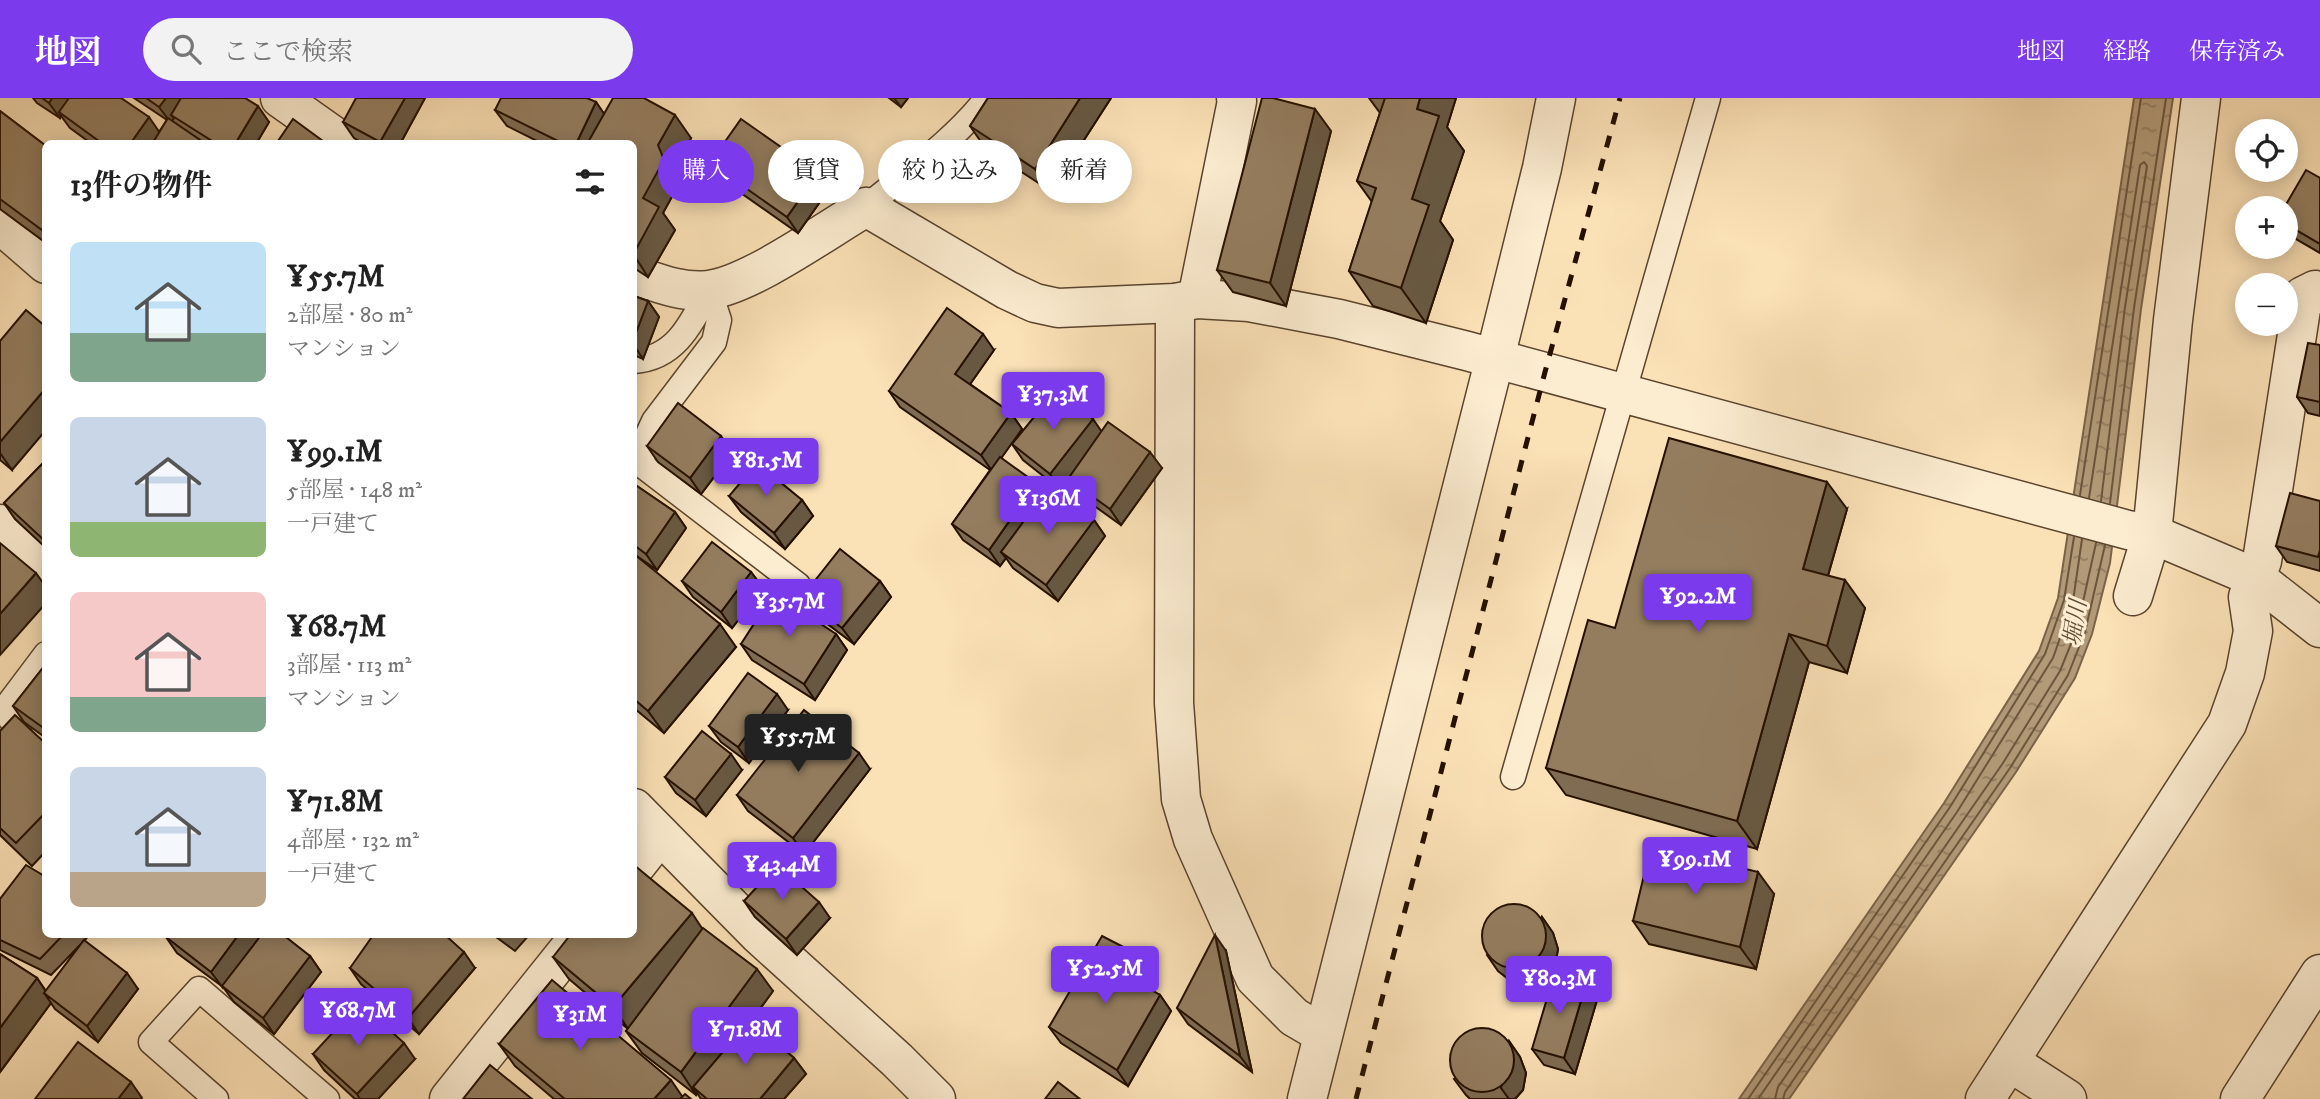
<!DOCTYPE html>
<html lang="ja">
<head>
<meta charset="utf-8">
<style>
	body { margin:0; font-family:"IM FELL DW Pica","Noto Serif JP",serif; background:#f2f2f2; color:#222; height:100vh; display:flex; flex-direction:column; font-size:26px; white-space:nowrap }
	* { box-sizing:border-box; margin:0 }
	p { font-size:23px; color:#767676 }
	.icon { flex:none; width:38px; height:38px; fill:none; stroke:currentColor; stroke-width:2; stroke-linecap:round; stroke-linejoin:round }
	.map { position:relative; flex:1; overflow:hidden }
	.details { position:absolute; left:42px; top:42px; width:595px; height:798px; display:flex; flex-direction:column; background:#fff; border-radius:10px; box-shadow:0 4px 18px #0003 }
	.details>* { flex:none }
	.banner { position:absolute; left:658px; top:42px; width:665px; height:63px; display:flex; gap:14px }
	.fabs { position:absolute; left:2235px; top:21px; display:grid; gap:14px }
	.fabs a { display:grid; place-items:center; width:63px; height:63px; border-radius:50%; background:#fff; box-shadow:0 4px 18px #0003; font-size:35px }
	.price { position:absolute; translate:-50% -60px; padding:0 16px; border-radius:7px; background:#7c3aed; color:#fff; font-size:23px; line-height:46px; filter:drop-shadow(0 2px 4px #0008) }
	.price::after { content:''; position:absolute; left:50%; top:42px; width:21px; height:16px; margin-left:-10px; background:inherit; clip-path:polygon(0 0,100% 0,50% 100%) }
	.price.current { background:#222; color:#fff }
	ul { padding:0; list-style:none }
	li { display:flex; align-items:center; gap:21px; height:175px; padding:0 28px }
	li span { display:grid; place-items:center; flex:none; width:196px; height:140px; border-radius:10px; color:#555 }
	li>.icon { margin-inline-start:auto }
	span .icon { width:84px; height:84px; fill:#fffc; stroke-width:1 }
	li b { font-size:30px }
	h2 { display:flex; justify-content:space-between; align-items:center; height:84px; padding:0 28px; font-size:30px }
	.pill { padding:0 24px; border-radius:32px; background:#fff; box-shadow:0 4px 18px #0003; font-size:24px; line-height:63px }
	.pill.current { background:#7c3aed; color:#fff }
	header { display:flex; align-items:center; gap:42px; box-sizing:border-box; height:98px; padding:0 35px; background:#7c3aed; color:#fff }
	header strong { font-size:33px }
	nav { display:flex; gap:38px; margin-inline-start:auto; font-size:24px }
	.search { width:490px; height:63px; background:#f2f2f2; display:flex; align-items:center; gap:18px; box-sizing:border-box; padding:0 24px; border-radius:38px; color:#767676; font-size:26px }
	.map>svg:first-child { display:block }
	.water { fill:url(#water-ripples); stroke:#7a6348; stroke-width:2 }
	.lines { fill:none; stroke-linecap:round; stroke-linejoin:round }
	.shore { stroke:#6c553c; stroke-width:2 }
	.service-casing { stroke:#5a442e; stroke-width:27 }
	.minor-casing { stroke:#5a442e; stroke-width:41 }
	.tertiary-casing { stroke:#5a442e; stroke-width:41 }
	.service { stroke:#fcecd0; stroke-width:24 }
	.minor { stroke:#fcecd0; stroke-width:38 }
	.tertiary { stroke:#fcecd0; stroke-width:38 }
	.rail { stroke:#251000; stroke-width:5; stroke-dasharray:12 12; stroke-linecap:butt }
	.wall { fill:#7f6c52; stroke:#251000; stroke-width:2 }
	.shaded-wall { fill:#685842; stroke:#251000; stroke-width:2 }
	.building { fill:#947d5f; stroke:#251000; stroke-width:2 }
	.labels { text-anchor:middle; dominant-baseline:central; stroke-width:6; stroke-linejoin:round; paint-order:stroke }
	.water-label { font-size:23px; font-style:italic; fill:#644e36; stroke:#fcecd0 }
</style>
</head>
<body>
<header>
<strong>地図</strong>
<div class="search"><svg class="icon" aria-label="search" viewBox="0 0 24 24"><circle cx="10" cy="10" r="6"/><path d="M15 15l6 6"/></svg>ここで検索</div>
<nav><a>地図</a><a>経路</a><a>保存済み</a></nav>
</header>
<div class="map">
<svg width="2320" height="1001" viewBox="0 0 2320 1001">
	<defs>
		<pattern id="water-ripples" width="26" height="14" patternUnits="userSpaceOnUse" patternTransform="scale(1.75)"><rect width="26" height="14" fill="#b29a78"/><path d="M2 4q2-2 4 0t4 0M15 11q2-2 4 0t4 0" fill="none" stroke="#917c60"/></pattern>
	</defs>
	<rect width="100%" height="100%" fill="#fbe1b6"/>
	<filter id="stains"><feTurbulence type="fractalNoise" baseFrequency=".00286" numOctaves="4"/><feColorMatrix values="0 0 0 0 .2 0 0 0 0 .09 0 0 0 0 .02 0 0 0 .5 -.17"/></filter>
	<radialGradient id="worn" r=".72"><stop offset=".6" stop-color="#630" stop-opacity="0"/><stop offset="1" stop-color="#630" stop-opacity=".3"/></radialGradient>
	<path class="water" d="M2134,0H2173L2141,211L2110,465L2092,536L2075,580L2016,674L1789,1001H1739L1944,705L2039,553L2058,500Z"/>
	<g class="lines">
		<g class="shore">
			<path d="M2080,397L2141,0"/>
			<path d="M2089,400L2140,67L2144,64L2147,68L2125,209L2101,403"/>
			<path d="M2110,405L2134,210L2166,0"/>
			<path d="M1748,1001L1950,709L2045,556L2064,502L2074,439"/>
			<path d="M1758,1001L1957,714L2053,560L2073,503L2082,441"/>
			<path d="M1775,1001L1778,989L2003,665L2060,573L2077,531L2096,445"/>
			<path d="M1783,1001L1785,994L2010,670L2068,577L2085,534L2105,447"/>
		</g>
		<defs>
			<g id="service">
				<path d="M866,109C907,75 955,42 987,0"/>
				<path d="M634,263C676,260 691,226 709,192L719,222L714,244L654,323L642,349L643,368L798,487"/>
				<path d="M19,633L4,612L46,556"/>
				<path d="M1513,679L1708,0"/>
				<path d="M216,1001L151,944L199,891L327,1001"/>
			</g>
			<g id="minor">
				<path d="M280,0L345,46"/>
				<path d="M2201,0L2173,222L2152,436L2256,480L2320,530"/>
				<path d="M0,126L46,166"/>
				<path d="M634,177C658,185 682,195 708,192C749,188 828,131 866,109L1007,192L1035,205L1058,210L1175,205L1197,201L1249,204L1339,221L1467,253L2128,432L2152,436L2133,498"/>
				<path d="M1197,201L1237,3L1236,0"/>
				<path d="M1175,205L1174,605L1181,701L1193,741L1255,880L1294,919L1323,936"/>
				<path d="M0,426L46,466"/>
				<path d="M634,710L759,837L897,962L936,1001"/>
				<path d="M634,770L660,737"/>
				<path d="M2010,964L2067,1001"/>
				<path d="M449,1001L581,836"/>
				<path d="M1985,1001L2227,626L2245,575L2253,533L2248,499L2262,463L2303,198L2315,192L2320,196"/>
				<path d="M2240,1001L2320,876"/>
			</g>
			<path id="tertiary" d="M1307,1001L1495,260L1542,70L1556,0"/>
		</defs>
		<use href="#service" class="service-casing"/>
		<use href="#minor" class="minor-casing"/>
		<use href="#tertiary" class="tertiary-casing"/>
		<use href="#service" class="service"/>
		<use href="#minor" class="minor"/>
		<use href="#tertiary" class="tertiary"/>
		<path class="rail" d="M1356,1001L1545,274L1620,0"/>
	</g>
	<g class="wall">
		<path d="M33,0H121L159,34L167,22L134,0H245L269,24L256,46H92L70,30L61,18L60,20L37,5Z"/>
		<path d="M425,0L400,46H364L354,40L343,24Z"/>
		<path d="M889,0H908L901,9Z"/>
		<path d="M988,0H1111L1051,93L986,51L970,28Z"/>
		<path d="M1369,0H1456L1447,29L1464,53L1440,123L1453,142L1426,225L1373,208L1349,173L1372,104L1357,83L1380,15Z"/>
		<path d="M596,4L604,16L691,40L674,70L680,84L663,115L675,132L648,179L634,170V46H543L507,28L495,12Z"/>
		<path d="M0,13L46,48V145L0,111Z"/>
		<path d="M1331,33L1286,208L1233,194L1217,172Z"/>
		<path d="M710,65L818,75L829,91L798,135L721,81Z"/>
		<path d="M2320,80V155L2289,137L2286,133V110Z"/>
		<path d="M634,198L648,203L659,219L643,261L634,257Z"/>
		<path d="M0,243L12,372L0,362Z"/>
		<path d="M2320,247V318L2308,315L2297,299Z"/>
		<path d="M994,252L970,286L1011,315L1022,331L1001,360L1044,397L1094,422L1105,438L1058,503L1013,470L1006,460L1000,468L963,442L952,426L990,372L900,309L889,293Z"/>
		<path d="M1102,333L1162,370L1121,427L1079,397L1069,382L1061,392L1023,362L1012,346Z"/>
		<path d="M647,348L733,354L701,396L658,364Z"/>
		<path d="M46,362V450L15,421L4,405Z"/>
		<path d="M634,386L675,414L686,430L657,472L634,456Z"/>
		<path d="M729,398L802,402L813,418L785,451L741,414Z"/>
		<path d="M2320,403V473L2287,464L2276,448Z"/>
		<path d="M1847,411L1828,478L1865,510L1847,575L1809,564L1757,751L1566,697L1546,670Z"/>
		<path d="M634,456L736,549L664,635L634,610Z"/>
		<path d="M751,474L763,490L732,530L693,499L682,483Z"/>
		<path d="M880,483L891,499L854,546L813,515L802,499Z"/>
		<path d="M836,536L847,552L815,602L752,562L741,546Z"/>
		<path d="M46,566V640L24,624L13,608Z"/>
		<path d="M788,612L749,665L721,644L709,628Z"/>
		<path d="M0,633L46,646V753L32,768L0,737Z"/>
		<path d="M870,671L804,756L748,713L737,697Z"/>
		<path d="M742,672L706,718L676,695L665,679Z"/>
		<path d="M1774,796L1756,871L1649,846L1633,823Z"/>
		<path d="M0,801L46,836H90L84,843L138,891L98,944L55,911L51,905L0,974V856L37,880L46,893L81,846L51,877L0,852Z"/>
		<path d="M744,803L830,820L797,857L755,819Z"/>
		<path d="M1542,819L1553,835L1558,851L1555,868L1545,881L1528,887L1512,884L1498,873L1487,857Z"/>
		<path d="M703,831L773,893L751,923L794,960L806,976L784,1001H701L697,995L696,997L642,955L626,933L628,931L569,881L553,859Z"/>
		<path d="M492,836H530L515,853Z"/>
		<path d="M166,839L310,858L321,874L274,936L234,904L223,889L177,855Z"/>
		<path d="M1226,853L1252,974L1188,926L1177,910Z"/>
		<path d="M1135,855L1147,871L1139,885L1160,897L1171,913L1128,988L1061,945L1049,929Z"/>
		<path d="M350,870H475L419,936L361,886Z"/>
		<path d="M1597,902L1575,976L1544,967L1532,951Z"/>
		<path d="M1509,943L1520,959L1526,975L1523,992L1515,1001H1470L1466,997L1454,981Z"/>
		<path d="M499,946L682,999L691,1001H554L515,968Z"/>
		<path d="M313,956L415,961L378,1001H355L324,972Z"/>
	</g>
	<g class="shaded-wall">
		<path d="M52,0H74L59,14L61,18L60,20L49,5Z"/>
		<path d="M166,0H188L171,17L174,20L171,25L159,9Z"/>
		<path d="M405,0H425L400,46H381L380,44Z"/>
		<path d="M894,0H908L901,9Z"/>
		<path d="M1080,0H1111L1051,93L1035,71Z"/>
		<path d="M1420,0H1456L1447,29L1464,53L1440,123L1453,142L1426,225L1401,190L1412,101L1417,11Z"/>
		<path d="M596,4L607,20L595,46H576Z"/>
		<path d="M258,8L269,24L256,46H235Z"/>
		<path d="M1315,11L1331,33L1286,208L1270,185Z"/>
		<path d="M675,17L691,40L674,70L680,84L663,115L675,132L648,179L634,157V155L643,100L658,47Z"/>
		<path d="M149,19L160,35L153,46H130Z"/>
		<path d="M818,75L829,91L798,135L787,119Z"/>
		<path d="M648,203L659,219L643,261L634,247V240Z"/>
		<path d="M983,236L994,252L966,292L955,276Z"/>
		<path d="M46,290V332L12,372L0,355V344Z"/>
		<path d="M1011,315L1022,331L992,373L981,357Z"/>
		<path d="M1093,321L1104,337L1061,392L1050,376Z"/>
		<path d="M721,338L733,354L701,396L690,380Z"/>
		<path d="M1150,354L1162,370L1121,427L1110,411Z"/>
		<path d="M1827,384L1847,411L1822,498L1803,471Z"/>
		<path d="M1036,385L1047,401L1001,454L1006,460L1000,468L989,452Z"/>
		<path d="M802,402L813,418L785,451L774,435Z"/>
		<path d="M675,414L686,430L657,472L646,456Z"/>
		<path d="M1094,422L1105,438L1058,503L1046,487Z"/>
		<path d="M751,474L763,490L732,530L721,514Z"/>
		<path d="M36,475L46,489V505L0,557V516Z"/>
		<path d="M1845,482L1865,510L1847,575L1827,548Z"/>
		<path d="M880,483L891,499L854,546L842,530Z"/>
		<path d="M720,526L736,549L664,635L648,613Z"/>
		<path d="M836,536L847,552L815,602L804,586Z"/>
		<path d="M1789,536L1809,564L1757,751L1737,723Z"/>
		<path d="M777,596L788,612L749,665L738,649Z"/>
		<path d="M859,655L870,671L804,756L793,740Z"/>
		<path d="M731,656L742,672L706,718L695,702Z"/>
		<path d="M1758,774L1774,796L1756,871L1740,849Z"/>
		<path d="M819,804L830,820L797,857L786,841Z"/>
		<path d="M692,815L707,838L629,932L613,909Z"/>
		<path d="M1542,819L1553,835L1558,851L1555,868L1545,881L1534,865Z"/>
		<path d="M239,836H262L223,890L211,874Z"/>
		<path d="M1215,837L1226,853L1252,974L1240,958Z"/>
		<path d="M464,854L475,870L419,936L408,920Z"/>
		<path d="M1135,855L1147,871L1135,892L1123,876Z"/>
		<path d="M310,858L321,874L274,936L263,920Z"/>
		<path d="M757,871L773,893L699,994L693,989L697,995L696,997L681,974Z"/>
		<path d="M127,875L138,891L98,944L87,928Z"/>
		<path d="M37,880L50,900L44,895L51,905L0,974V930Z"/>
		<path d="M1586,886L1597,902L1575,976L1564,960Z"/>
		<path d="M1160,897L1171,913L1128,988L1117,972Z"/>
		<path d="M1509,943L1520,959L1526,975L1523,992L1515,1001H1509L1501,990Z"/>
		<path d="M404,945L415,961L378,1001H360L357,996Z"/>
		<path d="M794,960L806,976L784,1001H760Z"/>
		<path d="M671,982L684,1001H654Z"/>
		<path d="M131,984L142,1000L141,1001H118Z"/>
	</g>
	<g class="building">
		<path d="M42,0H52L49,5Z"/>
		<path d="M69,0H121L149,19L130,46H103L59,14Z"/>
		<path d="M146,0H166L159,9Z"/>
		<path d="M181,0H245L258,8L235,46H217L171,17Z"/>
		<path d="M356,0H405L380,44L343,24Z"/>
		<path d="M501,0H587L596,4L576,46H564L495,12Z"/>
		<path d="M613,0H644L675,17L658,47L664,62L643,100L659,109L634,155V46H587Z"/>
		<path d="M988,0H1080L1035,71L970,28Z"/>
		<path d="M1262,0H1273L1315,11L1270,185L1217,172Z"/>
		<path d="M1384,0H1420L1417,11L1439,18L1412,101L1429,107L1401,190L1349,173L1376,90L1357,83L1385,0Z"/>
		<path d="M0,13L46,48V135L0,101Z"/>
		<path d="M168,20L206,46H152Z"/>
		<path d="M293,21L327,46H276Z"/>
		<path d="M741,21L818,75L787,119L710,65Z"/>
		<path d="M2306,72L2320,80V146L2286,126V110H2284Z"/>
		<path d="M634,198L648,203L634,240Z"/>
		<path d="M947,210L983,236L955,276L1011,315L981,357L889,293Z"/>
		<path d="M26,212L46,229V290L0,344V243Z"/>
		<path d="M2308,245L2320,247V304L2297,299Z"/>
		<path d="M1057,291L1093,321L1050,376L1012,346Z"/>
		<path d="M678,305L721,338L690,380L647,348Z"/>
		<path d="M1108,324L1150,354L1110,411L1068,381Z"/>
		<path d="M1669,340L1827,384L1803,471L1845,482L1827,548L1789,536L1737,723L1546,670L1588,522L1615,530Z"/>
		<path d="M1000,359L1036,385L989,452L952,426Z"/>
		<path d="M46,362V444L4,405Z"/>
		<path d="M757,365L802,402L774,435L729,398Z"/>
		<path d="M634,386L675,414L646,456L634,447Z"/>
		<path d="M1049,389L1094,422L1046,487L1001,454Z"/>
		<path d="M2290,395L2320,403V452L2318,459L2276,448Z"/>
		<path d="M712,444L751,474L721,514L682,483Z"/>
		<path d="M0,445L36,475L0,516Z"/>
		<path d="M840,451L880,483L842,530L802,499Z"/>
		<path d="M634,456L720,526L648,613L634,601Z"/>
		<path d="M774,495L836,536L804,586L741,546Z"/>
		<path d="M46,566V630L45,631L13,608Z"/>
		<path d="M748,575L777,596L738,649L709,628Z"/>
		<path d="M804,612L859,655L793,740L737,697Z"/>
		<path d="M15,617L46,646V714L16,745L0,730V633Z"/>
		<path d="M702,633L731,656L695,702L665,679Z"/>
		<path d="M1651,748L1758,774L1740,849L1633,823Z"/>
		<path d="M26,767L46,779V836H64L40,861L0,842V801Z"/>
		<path d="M634,767L692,815L613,909L553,859L571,836H634Z"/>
		<path d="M777,767L819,804L786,841L744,803Z"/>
		<circle cx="1514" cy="838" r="32"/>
		<path d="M703,830L757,871L681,974L626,933Z"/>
		<path d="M168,836H239L211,874L166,839Z"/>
		<path d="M262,836H282L310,858L263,920L222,888Z"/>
		<path d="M374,836H444L464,854L408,920L350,870Z"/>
		<path d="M1215,837L1240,958L1177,910Z"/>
		<path d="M1102,838L1135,855L1123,876L1160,897L1117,972L1049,929Z"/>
		<path d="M84,842L127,875L87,928L44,895Z"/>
		<path d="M0,856L37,880L0,930Z"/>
		<path d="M1554,877L1586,886L1564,960L1532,951Z"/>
		<path d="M552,882L671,982L654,1001H565L499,946Z"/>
		<path d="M360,905L404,945L357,996L313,956Z"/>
		<path d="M750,922L794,960L760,1001H707L693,989Z"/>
		<circle cx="1482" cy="962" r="32"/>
		<path d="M78,944L131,984L118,1001H35Z"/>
		<path d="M490,967L532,1001H463Z"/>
		<path d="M1058,984L1080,1001H1045Z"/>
		<path d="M685,996L691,1001H680Z"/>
	</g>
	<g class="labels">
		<g class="water-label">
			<text transform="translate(2076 525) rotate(-81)">堀川</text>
		</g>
	</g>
	<rect width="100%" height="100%" filter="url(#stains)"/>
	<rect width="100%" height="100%" fill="url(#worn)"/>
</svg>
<div class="fabs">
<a><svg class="icon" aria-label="locate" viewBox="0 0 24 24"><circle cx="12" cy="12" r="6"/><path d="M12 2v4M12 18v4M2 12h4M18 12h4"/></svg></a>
<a>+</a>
<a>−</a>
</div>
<b class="price" style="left:1053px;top:334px">¥37.3M</b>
<b class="price" style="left:766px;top:400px">¥81.5M</b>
<b class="price" style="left:1048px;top:438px">¥136M</b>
<b class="price" style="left:1698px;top:536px">¥92.2M</b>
<b class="price" style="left:789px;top:541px">¥35.7M</b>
<b class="price current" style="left:798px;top:676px">¥55.7M</b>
<b class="price" style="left:1695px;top:799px">¥99.1M</b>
<b class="price" style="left:782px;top:804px">¥43.4M</b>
<b class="price" style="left:1105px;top:908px">¥52.5M</b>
<b class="price" style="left:1559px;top:918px">¥80.3M</b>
<b class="price" style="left:358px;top:950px">¥68.7M</b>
<b class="price" style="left:580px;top:954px">¥31M</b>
<b class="price" style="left:745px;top:969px">¥71.8M</b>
<div class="banner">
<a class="pill current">購入</a>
<a class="pill">賃貸</a>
<a class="pill">絞り込み</a>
<a class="pill">新着</a>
</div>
<section class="details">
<h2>13件の物件<svg class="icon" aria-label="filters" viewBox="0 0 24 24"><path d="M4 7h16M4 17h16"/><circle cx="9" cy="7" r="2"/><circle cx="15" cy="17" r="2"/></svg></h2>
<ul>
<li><span style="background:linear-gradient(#bfe0f5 65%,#7fa58c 0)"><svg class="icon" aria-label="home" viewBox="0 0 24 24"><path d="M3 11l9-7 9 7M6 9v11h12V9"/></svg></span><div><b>¥55.7M</b><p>2部屋 · 80 m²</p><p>マンション</p></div></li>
<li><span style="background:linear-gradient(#c9d6e8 75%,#8fb573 0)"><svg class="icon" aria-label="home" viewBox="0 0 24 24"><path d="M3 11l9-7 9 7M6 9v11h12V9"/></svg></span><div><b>¥99.1M</b><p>5部屋 · 148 m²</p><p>一戸建て</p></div></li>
<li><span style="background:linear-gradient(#f6c9c9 75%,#7fa58c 0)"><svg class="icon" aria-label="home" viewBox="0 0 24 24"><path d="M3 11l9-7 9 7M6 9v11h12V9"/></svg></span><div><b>¥68.7M</b><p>3部屋 · 113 m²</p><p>マンション</p></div></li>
<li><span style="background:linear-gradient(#c9d6e8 75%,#b9a48a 0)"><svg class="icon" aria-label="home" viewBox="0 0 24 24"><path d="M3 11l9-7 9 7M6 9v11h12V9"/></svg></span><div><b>¥71.8M</b><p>4部屋 · 132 m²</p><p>一戸建て</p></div></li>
</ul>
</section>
</div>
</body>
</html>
